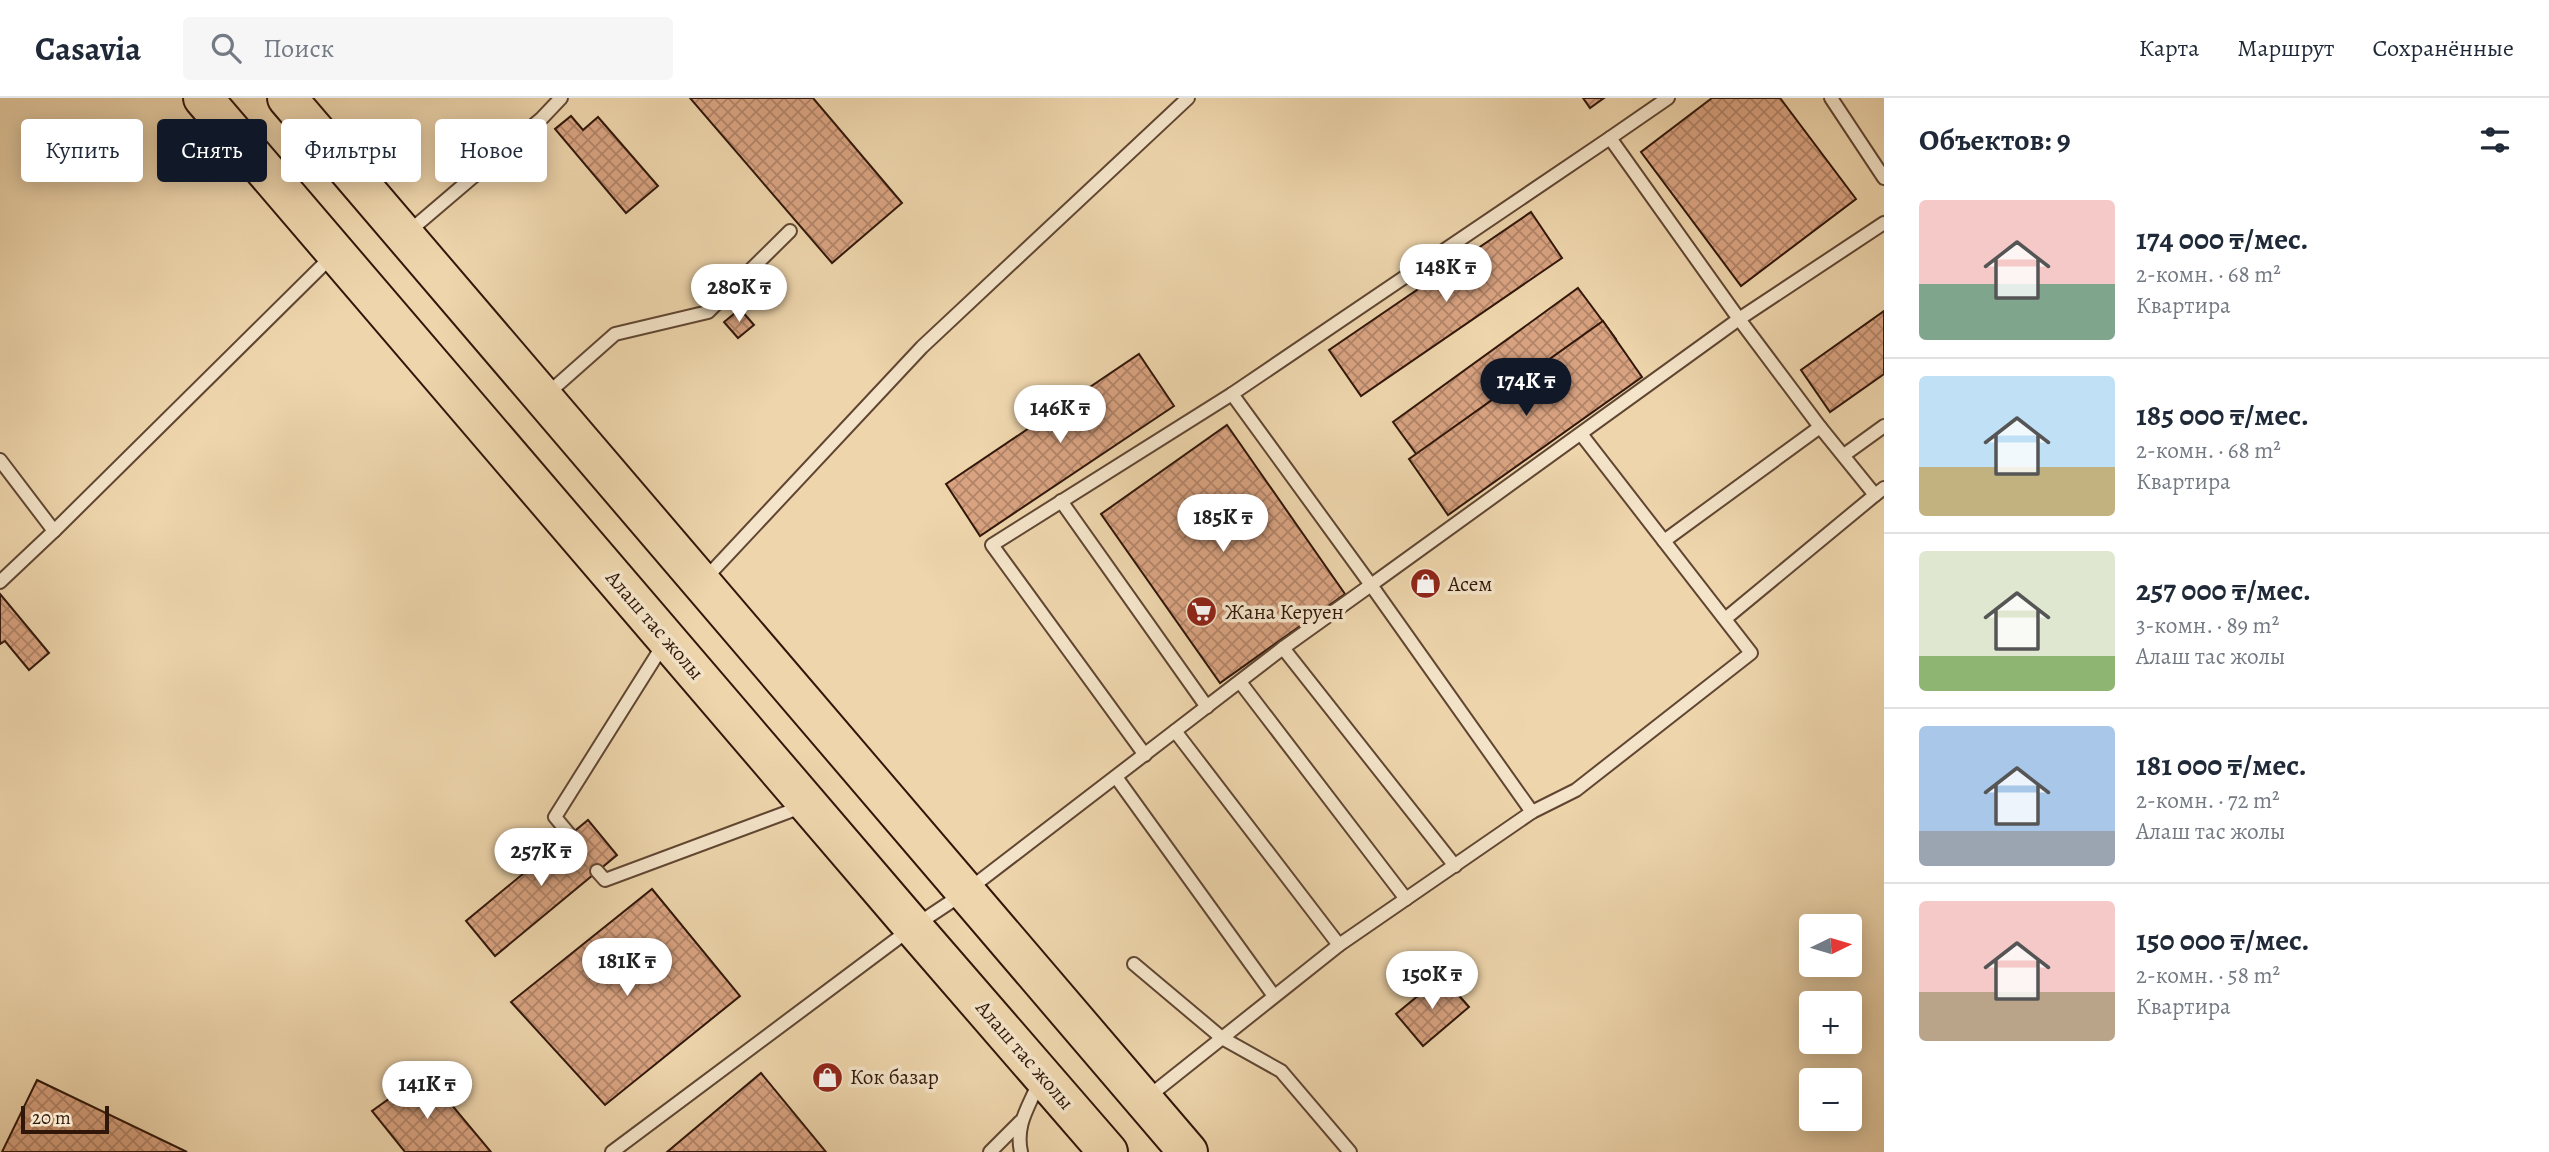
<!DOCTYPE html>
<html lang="ru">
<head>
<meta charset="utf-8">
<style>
	body { margin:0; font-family:Alegreya,serif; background:#f6f6f7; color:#1f2937; height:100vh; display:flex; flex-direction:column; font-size:26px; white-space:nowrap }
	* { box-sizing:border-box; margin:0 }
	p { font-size:23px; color:#747a83 }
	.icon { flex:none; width:38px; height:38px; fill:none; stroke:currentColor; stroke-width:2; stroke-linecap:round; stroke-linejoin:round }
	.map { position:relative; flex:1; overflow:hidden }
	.sheet { display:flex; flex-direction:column; background:#fff; width:665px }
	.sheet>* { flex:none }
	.hud { position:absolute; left:21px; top:21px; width:665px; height:63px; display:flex; gap:14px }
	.needle { width:46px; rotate:85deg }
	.fabs { position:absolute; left:1799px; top:816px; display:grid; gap:14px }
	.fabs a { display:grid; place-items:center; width:63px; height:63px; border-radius:7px; background:#fff; box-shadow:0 4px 18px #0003; font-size:35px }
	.scale { position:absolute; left:21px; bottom:18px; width:88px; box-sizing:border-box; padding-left:7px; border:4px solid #31170a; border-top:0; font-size:19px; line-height:24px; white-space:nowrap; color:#31170a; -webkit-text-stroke:5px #f4e4c9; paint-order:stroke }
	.price { position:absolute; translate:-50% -60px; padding:0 16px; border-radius:24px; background:#fff; color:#222; font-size:23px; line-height:46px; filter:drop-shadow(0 2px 4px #0008) }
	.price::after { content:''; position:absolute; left:50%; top:42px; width:21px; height:16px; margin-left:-10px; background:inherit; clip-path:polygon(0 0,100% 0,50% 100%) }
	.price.current { background:#111827; color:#fff }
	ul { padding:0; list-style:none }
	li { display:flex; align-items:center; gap:21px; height:175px; padding:0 35px }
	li+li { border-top:2px solid #e0e1e3 }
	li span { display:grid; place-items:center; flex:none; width:196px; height:140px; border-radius:7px; color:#555 }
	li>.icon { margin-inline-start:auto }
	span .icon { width:84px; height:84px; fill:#fffc; stroke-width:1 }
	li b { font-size:30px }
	h2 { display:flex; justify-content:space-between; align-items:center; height:84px; padding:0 35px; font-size:30px }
	.chip { padding:0 24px; border-radius:7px; background:#fff; box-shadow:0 4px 18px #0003; font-size:24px; line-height:63px }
	.chip.current { background:#111827; color:#fff }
	header { display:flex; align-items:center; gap:42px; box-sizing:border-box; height:98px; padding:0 35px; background:#fff; border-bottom:2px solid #e0e1e3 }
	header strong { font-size:33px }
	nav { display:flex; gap:38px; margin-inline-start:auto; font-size:24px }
	.search { width:490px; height:63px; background:#f6f6f7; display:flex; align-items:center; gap:18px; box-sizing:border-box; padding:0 24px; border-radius:7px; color:#747a83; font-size:26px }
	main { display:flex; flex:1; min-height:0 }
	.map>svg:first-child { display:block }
	.building { fill:url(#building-cross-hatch); stroke:#31170a; stroke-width:2 }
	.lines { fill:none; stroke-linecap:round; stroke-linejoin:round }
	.lane-casing { stroke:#604632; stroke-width:16 }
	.primary-casing { stroke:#31170a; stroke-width:42 }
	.lane { stroke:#f4e4c9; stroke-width:12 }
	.primary { stroke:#eed5ac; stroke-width:38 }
	.labels { text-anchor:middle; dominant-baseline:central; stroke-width:7; stroke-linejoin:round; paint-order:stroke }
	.poi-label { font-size:21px; fill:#31170a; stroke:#f4e4c9; text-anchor:start }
	.street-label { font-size:21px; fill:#31170a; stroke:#f4e4c9 }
</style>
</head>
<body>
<header>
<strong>Casavia</strong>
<div class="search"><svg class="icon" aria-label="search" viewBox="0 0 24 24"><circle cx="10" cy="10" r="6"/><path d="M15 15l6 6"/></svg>Поиск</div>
<nav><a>Карта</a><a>Маршрут</a><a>Сохранённые</a></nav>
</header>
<main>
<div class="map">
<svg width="1884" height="1054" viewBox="0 0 1884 1054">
	<defs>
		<pattern id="building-cross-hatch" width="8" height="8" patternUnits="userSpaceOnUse" patternTransform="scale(1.75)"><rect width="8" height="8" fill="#d9a381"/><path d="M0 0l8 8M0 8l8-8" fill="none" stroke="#b18468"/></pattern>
	</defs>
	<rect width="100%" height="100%" fill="#eed5ac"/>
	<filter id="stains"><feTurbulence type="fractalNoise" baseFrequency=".00286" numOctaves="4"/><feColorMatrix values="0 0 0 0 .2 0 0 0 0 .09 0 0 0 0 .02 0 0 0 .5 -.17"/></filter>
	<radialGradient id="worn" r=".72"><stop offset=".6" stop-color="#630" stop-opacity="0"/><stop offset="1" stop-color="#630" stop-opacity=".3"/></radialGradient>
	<g class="building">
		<path d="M690,0H813L902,105L832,165Z"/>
		<path d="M1583,0H1604L1590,10Z"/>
		<path d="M1712,0H1780L1856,101L1741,188L1641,54Z"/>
		<path d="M571,18L583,32L598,19L658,88L626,115L555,31Z"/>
		<path d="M1531,114L1562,160L1361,298L1329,252Z"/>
		<path d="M1578,190L1616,241L1430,375L1393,324Z"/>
		<path d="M740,211L754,227L738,240L724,224Z"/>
		<path d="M1884,213V276L1830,314L1801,272Z"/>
		<path d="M1603,223L1642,279L1448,417L1409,361Z"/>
		<path d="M1139,256L1174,308L980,438L946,386Z"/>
		<path d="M1227,327L1345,496L1220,585L1101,416Z"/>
		<path d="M0,496L49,555L29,572L5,543L0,546Z"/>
		<path d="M588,722L617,757L495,858L466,823Z"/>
		<path d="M652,791L740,898L605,1007L511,904Z"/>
		<path d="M1442,878L1469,909L1423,948L1396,916Z"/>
		<path d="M425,975L491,1054H405L372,1013Z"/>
		<path d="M761,975L826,1054H667Z"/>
		<path d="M37,982L187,1054H2Z"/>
	</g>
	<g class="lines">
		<defs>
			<g id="lane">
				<path d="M1831,0L1884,80"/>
				<path d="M1610,40L1739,221L1371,487L1232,296Z"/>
				<path d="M1610,40L1668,0"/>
				<path d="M406,136L542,20L561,0"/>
				<path d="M546,297L615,236L708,214L790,133"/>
				<path d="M1820,329L1875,397L1884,390"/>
				<path d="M1581,336L1664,443"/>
				<path d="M1844,357L1884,328"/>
				<path d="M0,362L54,433L332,158"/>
				<path d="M1061,403L1207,609"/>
				<path d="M704,482L922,249L1188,0"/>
				<path d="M0,484L54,433"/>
				<path d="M1725,521L1875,397"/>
				<path d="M1283,550L1455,768"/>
				<path d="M1240,584L1406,801"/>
				<path d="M1175,633L1283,550L1371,487L1532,714"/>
				<path d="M1145,657L992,447L1232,296"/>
				<path d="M1116,679L1274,898"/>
				<path d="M570,737L555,719L665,544"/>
				<path d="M597,773L605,782L804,708"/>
				<path d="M1134,866L1222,940L1281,973L1350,1054"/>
				<path d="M1148,999L1339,847"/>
				<path d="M612,1054L913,829L964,795L1175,633L1339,847L1532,714L1576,692L1751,555L1664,443L1820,329L1739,221L1884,125"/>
				<path d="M990,1054L1020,1024"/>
				<path d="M1021,1054C1015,1026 1029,1009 1039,984"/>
			</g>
			<g id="primary">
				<path d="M203,0L913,829L1108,1054"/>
				<path d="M287,0L1188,1054"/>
			</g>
		</defs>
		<use href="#lane" class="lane-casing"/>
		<use href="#primary" class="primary-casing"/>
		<use href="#lane" class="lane"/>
		<use href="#primary" class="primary"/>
	</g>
	<defs>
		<symbol id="shop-disc" viewBox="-11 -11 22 22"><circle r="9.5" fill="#8f2418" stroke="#f4e4c9"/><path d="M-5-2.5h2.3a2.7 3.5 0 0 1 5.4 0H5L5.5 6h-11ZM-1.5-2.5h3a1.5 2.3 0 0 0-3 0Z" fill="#fff"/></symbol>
		<symbol id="supermarket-disc" viewBox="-11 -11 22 22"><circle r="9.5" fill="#8f2418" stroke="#f4e4c9"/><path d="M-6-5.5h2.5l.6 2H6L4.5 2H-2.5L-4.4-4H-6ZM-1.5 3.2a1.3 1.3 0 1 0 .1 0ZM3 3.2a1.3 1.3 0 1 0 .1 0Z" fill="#fff"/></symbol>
	</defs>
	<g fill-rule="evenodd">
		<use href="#shop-disc" x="1408" y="468" width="35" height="35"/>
		<use href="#supermarket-disc" x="1184" y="496" width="35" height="35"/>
		<use href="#shop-disc" x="810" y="962" width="35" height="35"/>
	</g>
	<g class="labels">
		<g class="poi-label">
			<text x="1448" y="486">Асем</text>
			<text x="1225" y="514">Жана Керуен</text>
			<text x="850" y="979">Кок базар</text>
		</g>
		<g class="street-label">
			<text transform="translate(655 527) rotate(49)">Алаш тас жолы</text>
			<text transform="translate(1025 957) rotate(49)">Алаш тас жолы</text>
		</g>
	</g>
	<rect width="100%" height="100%" filter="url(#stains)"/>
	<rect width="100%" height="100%" fill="url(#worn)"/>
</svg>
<div class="fabs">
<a><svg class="needle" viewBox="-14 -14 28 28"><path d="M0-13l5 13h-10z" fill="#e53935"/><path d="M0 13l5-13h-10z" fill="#747a83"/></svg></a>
<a>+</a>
<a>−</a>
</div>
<div class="scale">20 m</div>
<b class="price" style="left:1446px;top:206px">148K ₸</b>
<b class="price" style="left:739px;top:226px">280K ₸</b>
<b class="price current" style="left:1526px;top:320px">174K ₸</b>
<b class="price" style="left:1060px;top:347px">146K ₸</b>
<b class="price" style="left:1223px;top:456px">185K ₸</b>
<b class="price" style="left:541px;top:790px">257K ₸</b>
<b class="price" style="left:627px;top:900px">181K ₸</b>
<b class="price" style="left:1432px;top:913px">150K ₸</b>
<b class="price" style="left:427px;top:1023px">141K ₸</b>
<div class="hud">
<a class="chip">Купить</a>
<a class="chip current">Снять</a>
<a class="chip">Фильтры</a>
<a class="chip">Новое</a>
</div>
</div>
<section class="sheet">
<h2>Объектов: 9<svg class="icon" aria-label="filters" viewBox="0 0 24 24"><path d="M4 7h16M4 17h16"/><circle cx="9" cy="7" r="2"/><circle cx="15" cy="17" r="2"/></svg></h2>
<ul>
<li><span style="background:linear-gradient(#f6c9c9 60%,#7fa58c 0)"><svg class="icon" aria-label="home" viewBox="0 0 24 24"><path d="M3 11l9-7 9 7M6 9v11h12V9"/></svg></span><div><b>174 000 ₸/мес.</b><p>2-комн. · 68 m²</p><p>Квартира</p></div></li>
<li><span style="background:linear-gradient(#bfe0f5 65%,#c2b280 0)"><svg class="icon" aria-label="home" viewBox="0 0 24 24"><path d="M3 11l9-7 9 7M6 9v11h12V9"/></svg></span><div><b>185 000 ₸/мес.</b><p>2-комн. · 68 m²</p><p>Квартира</p></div></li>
<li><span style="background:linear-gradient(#dfe7d0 75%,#8fb573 0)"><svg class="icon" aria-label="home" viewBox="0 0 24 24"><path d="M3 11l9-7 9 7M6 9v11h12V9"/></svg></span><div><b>257 000 ₸/мес.</b><p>3-комн. · 89 m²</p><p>Алаш тас жолы</p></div></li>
<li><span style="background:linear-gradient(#a9c7e8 75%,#9aa5b1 0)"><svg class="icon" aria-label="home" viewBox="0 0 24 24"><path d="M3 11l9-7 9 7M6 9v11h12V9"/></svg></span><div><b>181 000 ₸/мес.</b><p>2-комн. · 72 m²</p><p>Алаш тас жолы</p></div></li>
<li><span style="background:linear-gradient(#f6c9c9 65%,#b9a48a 0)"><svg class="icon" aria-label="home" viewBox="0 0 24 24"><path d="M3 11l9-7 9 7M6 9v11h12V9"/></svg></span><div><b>150 000 ₸/мес.</b><p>2-комн. · 58 m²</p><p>Квартира</p></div></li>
</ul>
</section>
</main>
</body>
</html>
